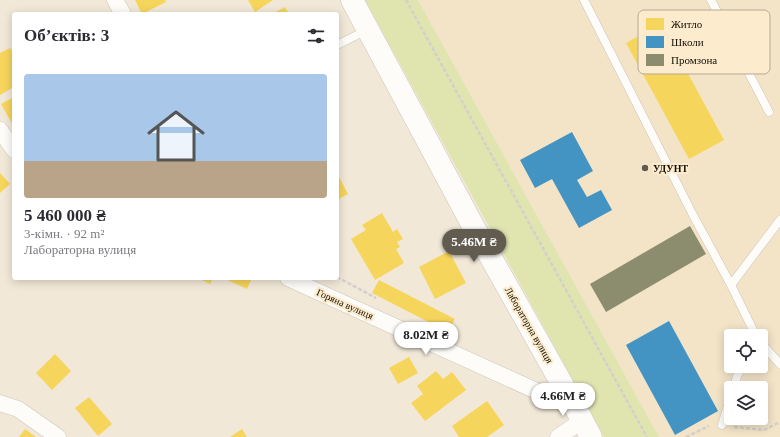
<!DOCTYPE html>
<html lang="uk">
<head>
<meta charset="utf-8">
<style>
	body { margin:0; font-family:"Times New Roman",serif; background:#f7f7f7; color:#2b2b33; height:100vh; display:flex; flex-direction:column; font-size:15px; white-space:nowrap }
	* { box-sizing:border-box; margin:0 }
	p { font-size:13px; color:#7c7c81 }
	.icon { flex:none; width:22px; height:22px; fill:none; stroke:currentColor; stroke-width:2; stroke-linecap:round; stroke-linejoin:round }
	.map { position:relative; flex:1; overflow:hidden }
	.side { position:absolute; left:12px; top:12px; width:327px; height:268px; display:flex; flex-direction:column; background:#fff; border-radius:4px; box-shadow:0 2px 10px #0003 }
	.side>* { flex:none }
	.buttons { position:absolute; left:724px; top:329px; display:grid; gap:8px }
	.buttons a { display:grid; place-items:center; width:44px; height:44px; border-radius:4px; background:#fff; box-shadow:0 2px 10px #0003; font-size:20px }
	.price { position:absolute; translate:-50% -34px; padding:0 9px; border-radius:14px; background:#fff; color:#222; font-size:13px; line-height:26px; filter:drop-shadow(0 1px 2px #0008) }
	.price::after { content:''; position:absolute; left:50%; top:24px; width:12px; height:9px; margin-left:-6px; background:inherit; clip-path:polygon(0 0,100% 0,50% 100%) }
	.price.active { background:#625c50; color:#fff }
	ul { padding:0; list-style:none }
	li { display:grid; align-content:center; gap:8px; height:212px; padding:0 12px }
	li+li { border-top:1px solid #e1e1e2 }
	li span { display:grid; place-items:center; height:124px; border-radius:4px; color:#555 }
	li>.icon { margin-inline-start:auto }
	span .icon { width:72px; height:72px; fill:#fffc; stroke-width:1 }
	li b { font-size:17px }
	h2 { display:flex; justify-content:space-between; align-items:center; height:48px; padding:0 12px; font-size:17px }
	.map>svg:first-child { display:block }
	.built { fill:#f3e4c8; fill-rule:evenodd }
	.green { fill:#e0e5b0 }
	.homes { fill:#f6d55c }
	.schools { fill:#4393c3 }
	.industry { fill:#8c8c6e }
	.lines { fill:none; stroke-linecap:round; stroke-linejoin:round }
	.service-casing { stroke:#ccc5b8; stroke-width:9 }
	.minor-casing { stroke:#ccc5b8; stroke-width:17 }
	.secondary-casing { stroke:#ccc5b8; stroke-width:23 }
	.path { stroke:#d3d0cb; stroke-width:2.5; stroke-dasharray:4 2; stroke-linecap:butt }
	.service { stroke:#fdfcf9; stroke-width:8 }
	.minor { stroke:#fdfcf9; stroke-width:16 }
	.secondary { stroke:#fdfcf9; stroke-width:22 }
	.poi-dot { fill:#625c50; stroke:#fcebcd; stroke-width:1.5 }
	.labels { text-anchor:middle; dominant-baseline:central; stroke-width:4; stroke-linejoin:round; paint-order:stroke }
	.poi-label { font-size:10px; font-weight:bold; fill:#151006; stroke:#fcebcd; text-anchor:start }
	.street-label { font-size:10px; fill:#151006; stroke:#fcebcd }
	.key { fill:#fcebcd; stroke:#b7a991; stroke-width:1 }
	.key-label { font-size:11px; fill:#151006 }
</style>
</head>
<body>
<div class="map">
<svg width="780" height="437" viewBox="0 0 780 437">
	<rect width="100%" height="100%" fill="#f2e8d8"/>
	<path class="built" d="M418,0H780V437H659ZM731,336H761V366H731ZM731,388H761V418H731Z"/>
	<path class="green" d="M365,0H418L659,437H604Z"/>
	<g class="homes">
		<path d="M135,0H165L166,2L142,14Z"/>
		<path d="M248,0H273L255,12Z"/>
		<path d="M285,7L289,14H272Z"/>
		<path d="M661,24L724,140L689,159L626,43Z"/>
		<path d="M10,48L14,55V87L0,95V53Z"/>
		<path d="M14,97V127L1,104Z"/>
		<path d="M0,173L10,184L0,193Z"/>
		<path d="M337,173L348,194L337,200Z"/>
		<path d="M382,213L393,232L397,229L403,239L397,242L400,247L396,249L404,263L375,280L351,239L366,230L362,225Z"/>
		<path d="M449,251L466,283L435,299L419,267Z"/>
		<path d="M198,278H213L210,284Z"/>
		<path d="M223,278H252L247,289Z"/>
		<path d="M379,280L455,319L448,332L372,293Z"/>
		<path d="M55,354L71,371L52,390L36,373Z"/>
		<path d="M409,357L418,373L398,384L389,368Z"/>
		<path d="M436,371L443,379L452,372L466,390L425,421L411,403L423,394L417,386Z"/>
		<path d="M89,397L112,424L98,436L75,408Z"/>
		<path d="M487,401L504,425L487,437H459L452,426Z"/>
		<path d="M25,429L36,437H19Z"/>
		<path d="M242,429L247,437H230Z"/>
	</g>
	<g class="schools">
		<path d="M572,132L593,171L577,180L587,197L601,190L612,210L579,228L552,179L535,188L520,160Z"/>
		<path d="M669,321L718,411L675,435L626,345Z"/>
	</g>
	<path class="industry" d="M690,226L706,254L606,312L590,284Z"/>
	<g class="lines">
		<defs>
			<g id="service">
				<path d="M584,0L693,215L731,285L756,336"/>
				<path d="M711,0L769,112"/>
				<path d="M337,45L367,30"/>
				<path d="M731,285L780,220"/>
				<path d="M761,343L780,364"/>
				<path d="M734,388L737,376L743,366"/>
				<path d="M722,425L731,396"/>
			</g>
			<g id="minor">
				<path d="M115,0L123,14"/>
				<path d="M0,130L14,150"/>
				<path d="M288,278L576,409"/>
				<path d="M0,403L18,409L58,437"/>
				<path d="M558,437L582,421"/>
			</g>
			<path id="secondary" d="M352,0L472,224L576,409L591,437"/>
		</defs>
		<use href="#service" class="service-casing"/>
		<use href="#minor" class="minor-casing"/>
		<use href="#secondary" class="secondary-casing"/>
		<g class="path">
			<path d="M406,0L647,437"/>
			<path d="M337,277L376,298"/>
			<path d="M734,427L764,430L780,422"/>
			<path d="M686,437L709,426"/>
		</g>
		<use href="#service" class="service"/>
		<use href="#minor" class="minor"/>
		<use href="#secondary" class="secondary"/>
	</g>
	<circle class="poi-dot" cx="645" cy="168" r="4"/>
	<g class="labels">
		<g class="poi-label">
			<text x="653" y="168">УДУНТ</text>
		</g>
		<g class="street-label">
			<text transform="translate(345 304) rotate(24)">Горяна вулиця</text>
			<text transform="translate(529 325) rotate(60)">Лабораторна вулиця</text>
		</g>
	</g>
	<rect x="638" y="10" width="132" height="64" rx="6" class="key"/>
	<rect x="646" y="18" width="18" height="12" fill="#f6d55c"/>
	<rect x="646" y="36" width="18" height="12" fill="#4393c3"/>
	<rect x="646" y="54" width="18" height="12" fill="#8c8c6e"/>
	<g class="key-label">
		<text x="671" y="28">Житло</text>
		<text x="671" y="46">Школи</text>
		<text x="671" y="64">Промзона</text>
	</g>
</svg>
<div class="buttons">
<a><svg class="icon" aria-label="locate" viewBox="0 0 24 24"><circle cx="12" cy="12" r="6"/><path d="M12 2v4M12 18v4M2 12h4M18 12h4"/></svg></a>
<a><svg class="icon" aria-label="layers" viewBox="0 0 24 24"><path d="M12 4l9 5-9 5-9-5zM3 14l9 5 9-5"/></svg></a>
</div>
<b class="price active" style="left:474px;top:263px">5.46M ₴</b>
<b class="price" style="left:426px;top:356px">8.02M ₴</b>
<b class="price" style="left:563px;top:417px">4.66M ₴</b>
<section class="side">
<h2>Об’єктів: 3<svg class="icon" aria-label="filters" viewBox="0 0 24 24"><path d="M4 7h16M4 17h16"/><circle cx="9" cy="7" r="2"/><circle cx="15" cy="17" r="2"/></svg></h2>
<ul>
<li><span style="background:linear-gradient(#a9c7e8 70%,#b9a48a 0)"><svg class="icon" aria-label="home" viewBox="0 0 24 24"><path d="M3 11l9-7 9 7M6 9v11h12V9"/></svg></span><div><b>5 460 000 ₴</b><p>3-кімн. · 92 m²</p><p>Лабораторна вулиця</p></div></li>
</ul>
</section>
</div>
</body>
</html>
